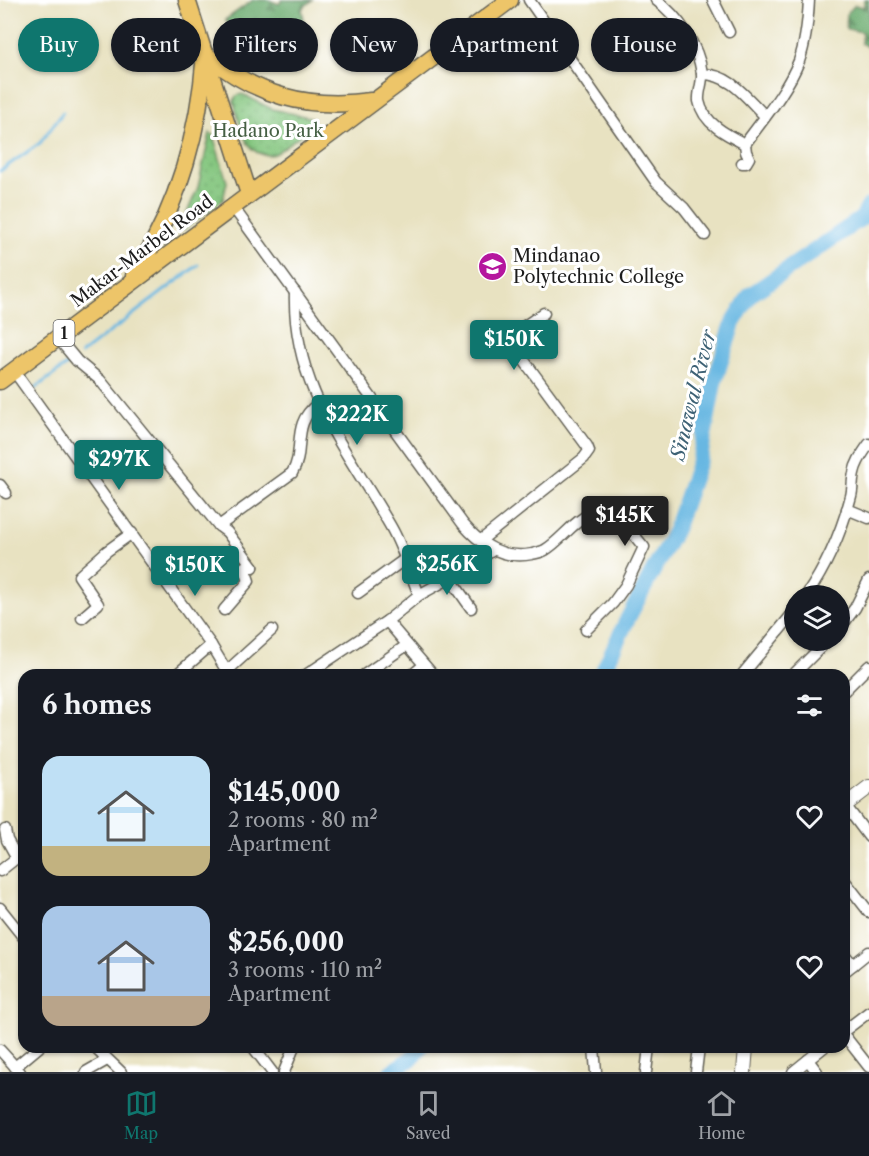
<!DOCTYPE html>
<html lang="en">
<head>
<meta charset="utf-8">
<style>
	body { margin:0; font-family:"Libre Caslon Text",serif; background:#20242c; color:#f1f3f6; height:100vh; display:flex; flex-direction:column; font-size:22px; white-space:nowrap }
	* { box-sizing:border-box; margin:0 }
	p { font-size:20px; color:#9ea1a6 }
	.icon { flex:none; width:33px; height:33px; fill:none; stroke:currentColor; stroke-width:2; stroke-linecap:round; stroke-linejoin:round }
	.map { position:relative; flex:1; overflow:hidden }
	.drawer { position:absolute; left:18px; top:669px; width:832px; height:384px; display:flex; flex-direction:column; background:#171b24; border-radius:18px; box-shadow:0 2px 4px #0004 }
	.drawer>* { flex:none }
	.banner { position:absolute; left:18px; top:18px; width:834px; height:54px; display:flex; gap:12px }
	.controls { position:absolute; left:784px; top:585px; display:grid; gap:12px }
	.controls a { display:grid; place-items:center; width:66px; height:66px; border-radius:50%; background:#171b24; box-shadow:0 2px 4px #0004; font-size:30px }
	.price { position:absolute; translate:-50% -51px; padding:0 14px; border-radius:6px; background:#0f766e; color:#fff; font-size:20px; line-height:39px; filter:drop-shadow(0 2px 3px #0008) }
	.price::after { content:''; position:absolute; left:50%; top:36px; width:18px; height:14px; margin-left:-9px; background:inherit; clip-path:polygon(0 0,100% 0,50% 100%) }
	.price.active { background:#222; color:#fff }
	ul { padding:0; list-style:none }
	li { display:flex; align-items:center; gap:18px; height:150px; padding:0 24px }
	li span { display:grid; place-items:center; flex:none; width:168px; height:120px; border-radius:18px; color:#555 }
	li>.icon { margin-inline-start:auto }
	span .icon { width:72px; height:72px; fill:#fffc; stroke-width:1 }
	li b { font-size:26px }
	h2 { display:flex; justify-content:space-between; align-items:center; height:72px; padding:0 24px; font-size:26px }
	.chip { padding:0 21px; border-radius:27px; background:#171b24; box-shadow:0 2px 4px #0004; font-size:21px; line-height:54px }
	.chip.active { background:#0f766e; color:#fff }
	.dock { display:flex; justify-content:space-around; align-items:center; height:84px; border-top:2px solid #363941; background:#171b24; font-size:16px; color:#9ea1a6 }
	.dock a { display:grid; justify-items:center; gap:3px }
	.dock .active { color:#0f766e }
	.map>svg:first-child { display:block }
	.forest { fill:url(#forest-firs); stroke:#446445; stroke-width:1.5 }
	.park { fill:url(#park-dots); stroke:#50714e; stroke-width:1.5 }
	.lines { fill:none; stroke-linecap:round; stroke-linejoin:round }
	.stream { stroke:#67b7e2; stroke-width:3 }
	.river { stroke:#67b7e2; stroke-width:16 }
	.minor-casing { stroke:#636156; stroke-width:13 }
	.tertiary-casing { stroke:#636156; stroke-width:16 }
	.primary-casing { stroke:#636156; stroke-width:19 }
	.minor { stroke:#fff; stroke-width:10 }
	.tertiary { stroke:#fff; stroke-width:14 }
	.primary { stroke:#edc569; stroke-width:16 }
	.labels { text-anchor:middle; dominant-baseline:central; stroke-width:6; stroke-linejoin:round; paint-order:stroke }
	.shield { fill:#fff; stroke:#606060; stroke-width:1.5 }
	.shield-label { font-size:16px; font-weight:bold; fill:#1c1c1c }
	.park-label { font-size:18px; fill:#466044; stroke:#fff }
	.street-label { font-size:18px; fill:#1c1c1c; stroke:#fff }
	.poi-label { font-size:18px; fill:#1c1c1c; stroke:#fff; text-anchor:start }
	.water-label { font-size:20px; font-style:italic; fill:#3e6275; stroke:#fff }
</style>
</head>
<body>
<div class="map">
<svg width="869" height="1072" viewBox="0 0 869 1072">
	<defs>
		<pattern id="forest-firs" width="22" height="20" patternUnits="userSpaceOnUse" patternTransform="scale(1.5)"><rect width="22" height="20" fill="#6bab6e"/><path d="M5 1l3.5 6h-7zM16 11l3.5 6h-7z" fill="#578a5a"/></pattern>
		<pattern id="park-dots" width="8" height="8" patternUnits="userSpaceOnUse" patternTransform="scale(1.5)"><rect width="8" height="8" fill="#84c67f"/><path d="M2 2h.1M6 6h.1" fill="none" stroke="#71aa6d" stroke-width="1.8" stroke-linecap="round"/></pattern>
	</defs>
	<rect width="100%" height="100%" fill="#fff"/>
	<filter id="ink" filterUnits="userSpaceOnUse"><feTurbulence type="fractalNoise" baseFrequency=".0167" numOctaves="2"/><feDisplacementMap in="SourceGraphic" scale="12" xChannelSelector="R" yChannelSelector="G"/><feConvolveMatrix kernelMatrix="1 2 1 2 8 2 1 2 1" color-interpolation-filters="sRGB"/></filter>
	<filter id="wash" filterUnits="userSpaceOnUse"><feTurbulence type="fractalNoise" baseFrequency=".008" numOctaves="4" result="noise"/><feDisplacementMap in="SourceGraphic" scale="24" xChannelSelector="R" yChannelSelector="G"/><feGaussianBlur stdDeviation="1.35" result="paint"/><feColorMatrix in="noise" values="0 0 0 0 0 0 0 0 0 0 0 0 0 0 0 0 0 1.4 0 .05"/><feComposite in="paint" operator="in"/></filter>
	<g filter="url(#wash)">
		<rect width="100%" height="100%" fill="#e8e2c1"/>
		<g class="forest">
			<path d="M253,0H269L279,4L282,0H312L302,9L308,41L305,51L256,56L225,20Z"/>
			<path d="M864,0H869V48L861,43L862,32L846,29L847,13L855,5L864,7Z"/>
		</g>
		<g class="park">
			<path d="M242,94L272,109L313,118L314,125L275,154C244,161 240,124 234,102L236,96Z"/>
			<path d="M210,133L213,135L227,182L223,200L183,230L181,227L198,187Z"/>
		</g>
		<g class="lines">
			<g class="stream">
				<path d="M0,171L40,143L63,112"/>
				<path d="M81,354L198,265"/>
				<path d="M34,389L71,362"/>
			</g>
			<g class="river">
				<path d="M601,675L628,618L675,530L700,458L714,383L733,323L750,295L862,218L869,206"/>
				<path d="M391,1072L412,1058L421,1047"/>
			</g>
		</g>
	</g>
	<g filter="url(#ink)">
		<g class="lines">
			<defs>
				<g id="minor">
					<path d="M529,0L656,182L684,208L705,235"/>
					<path d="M656,0C678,16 698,45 702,73C703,82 698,92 699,101C703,123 727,135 745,144"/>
					<path d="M713,0L729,32"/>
					<path d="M702,74C730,74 746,97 765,116"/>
					<path d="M742,163H746L749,158L746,152L745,144C764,118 787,91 799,61C806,42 808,20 809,0"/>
					<path d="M233,207L463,524C481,545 503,560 532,554C536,553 542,552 545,550C568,537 587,496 619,519C628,526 636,538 644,547L626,585L613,603L586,630"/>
					<path d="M295,292C292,387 347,450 391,527C403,548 410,572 419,595"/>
					<path d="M58,338L77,361L100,380L219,526L292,473C306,451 290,424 318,404"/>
					<path d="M14,371L211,645L229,675"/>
					<path d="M0,485L6,493"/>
					<path d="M847,509L869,518"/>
					<path d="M219,526L227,532L253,567"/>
					<path d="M480,541L584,458L589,451L587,446L523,359L518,347L516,332L544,313"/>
					<path d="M450,578L471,608"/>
					<path d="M358,593L405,559"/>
					<path d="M806,596C826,567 842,530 851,496C853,489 852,481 854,473C856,462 863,453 869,444"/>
					<path d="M224,610L249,581L244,567H253"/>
					<path d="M82,618L98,604L79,576L107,551L132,533"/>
					<path d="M387,621L433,675"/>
					<path d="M840,628L855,608L869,580"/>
					<path d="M228,670L272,630"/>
					<path d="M176,675L211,645"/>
					<path d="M306,675L387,621L419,595L450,578L493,550"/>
					<path d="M364,675L407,645"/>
					<path d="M412,675L424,665"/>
					<path d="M742,675L795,611"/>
					<path d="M793,675L828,640"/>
					<path d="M844,691L869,666"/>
					<path d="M845,805L869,837"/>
					<path d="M5,830L7,840L17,858"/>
					<path d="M0,871L24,852"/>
					<path d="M844,880L869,912"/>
					<path d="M0,908L24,938"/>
					<path d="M844,954L853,965"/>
					<path d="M844,972L869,952"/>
					<path d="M844,1031L869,1012"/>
					<path d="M844,1035L869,1067"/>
					<path d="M95,1047L121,1072"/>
					<path d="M253,1047L272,1072"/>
					<path d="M594,1047L596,1072"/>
					<path d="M0,1050L20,1072"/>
					<path d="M808,1060L817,1072"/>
					<path d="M15,1067L39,1047"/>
					<path d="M86,1072L107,1060"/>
					<path d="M284,1072L294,1047"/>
					<path d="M646,1072L649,1047"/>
					<path d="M696,1072L699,1047"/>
					<path d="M793,1072L824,1047"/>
				</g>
				<g id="tertiary">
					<path d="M844,806L869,787"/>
					<path d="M744,1072L746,1047"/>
				</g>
				<g id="primary">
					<path d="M187,0L249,194"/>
					<path d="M205,54C255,95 306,110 371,101"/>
					<path d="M134,276C178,208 199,134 205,54"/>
					<path d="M0,381L510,0"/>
				</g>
			</defs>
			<use href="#minor" class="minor-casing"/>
			<use href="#tertiary" class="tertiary-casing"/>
			<use href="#primary" class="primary-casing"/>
			<use href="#minor" class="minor"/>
			<use href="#tertiary" class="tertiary"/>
			<use href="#primary" class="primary"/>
		</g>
	</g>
	<defs>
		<symbol id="university-disc" viewBox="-11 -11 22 22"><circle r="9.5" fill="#b5179e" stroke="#fff"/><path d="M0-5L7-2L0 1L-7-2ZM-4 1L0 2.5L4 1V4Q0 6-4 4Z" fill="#fff"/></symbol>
	</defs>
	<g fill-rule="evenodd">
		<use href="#university-disc" x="476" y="250" width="33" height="33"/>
	</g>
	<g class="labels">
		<rect class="shield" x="53.5" y="320" width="21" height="26" rx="4.5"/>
		<g class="shield-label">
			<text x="64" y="333">1</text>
		</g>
		<g class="park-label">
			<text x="268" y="131">Hadano Park</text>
		</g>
		<g class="street-label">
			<text transform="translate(142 251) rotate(-37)">Makar-Marbel Road</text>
		</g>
		<g class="poi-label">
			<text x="513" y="256">Mindanao<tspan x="513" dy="21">Polytechnic College</tspan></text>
		</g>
		<g class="water-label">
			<text transform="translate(693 395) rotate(-76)">Sinawal River</text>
		</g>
	</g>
</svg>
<div class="controls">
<a><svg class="icon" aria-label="layers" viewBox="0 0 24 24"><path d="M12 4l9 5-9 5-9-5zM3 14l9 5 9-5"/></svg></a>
</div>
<b class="price" style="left:514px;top:371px">$150K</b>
<b class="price" style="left:357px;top:446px">$222K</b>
<b class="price" style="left:119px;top:491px">$297K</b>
<b class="price active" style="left:625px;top:547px">$145K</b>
<b class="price" style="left:447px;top:596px">$256K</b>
<b class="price" style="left:195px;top:597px">$150K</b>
<div class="banner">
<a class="chip active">Buy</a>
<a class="chip">Rent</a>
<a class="chip">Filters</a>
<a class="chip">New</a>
<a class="chip">Apartment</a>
<a class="chip">House</a>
</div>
<section class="drawer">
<h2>6 homes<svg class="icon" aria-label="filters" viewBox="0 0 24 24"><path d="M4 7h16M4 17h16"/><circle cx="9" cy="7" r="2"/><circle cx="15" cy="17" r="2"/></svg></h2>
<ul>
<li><span style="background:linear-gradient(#bfe0f5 75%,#c2b280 0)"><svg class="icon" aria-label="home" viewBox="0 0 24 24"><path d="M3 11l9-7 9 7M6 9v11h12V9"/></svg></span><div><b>$145,000</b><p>2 rooms · 80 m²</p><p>Apartment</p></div><svg class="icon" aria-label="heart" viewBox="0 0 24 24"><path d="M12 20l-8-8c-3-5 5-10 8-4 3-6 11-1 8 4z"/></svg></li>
<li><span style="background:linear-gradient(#a9c7e8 75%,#b9a48a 0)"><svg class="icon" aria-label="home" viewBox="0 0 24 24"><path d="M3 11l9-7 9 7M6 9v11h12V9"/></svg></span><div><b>$256,000</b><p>3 rooms · 110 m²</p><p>Apartment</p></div><svg class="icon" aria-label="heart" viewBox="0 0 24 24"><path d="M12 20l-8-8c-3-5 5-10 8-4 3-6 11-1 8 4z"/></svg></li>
</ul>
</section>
</div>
<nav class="dock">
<a class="active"><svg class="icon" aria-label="map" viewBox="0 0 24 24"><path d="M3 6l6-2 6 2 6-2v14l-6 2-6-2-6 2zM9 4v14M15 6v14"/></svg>Map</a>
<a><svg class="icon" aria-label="saved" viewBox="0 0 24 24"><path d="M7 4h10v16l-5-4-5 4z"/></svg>Saved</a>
<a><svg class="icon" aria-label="home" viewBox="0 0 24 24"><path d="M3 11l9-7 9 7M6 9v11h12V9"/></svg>Home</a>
</nav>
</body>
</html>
